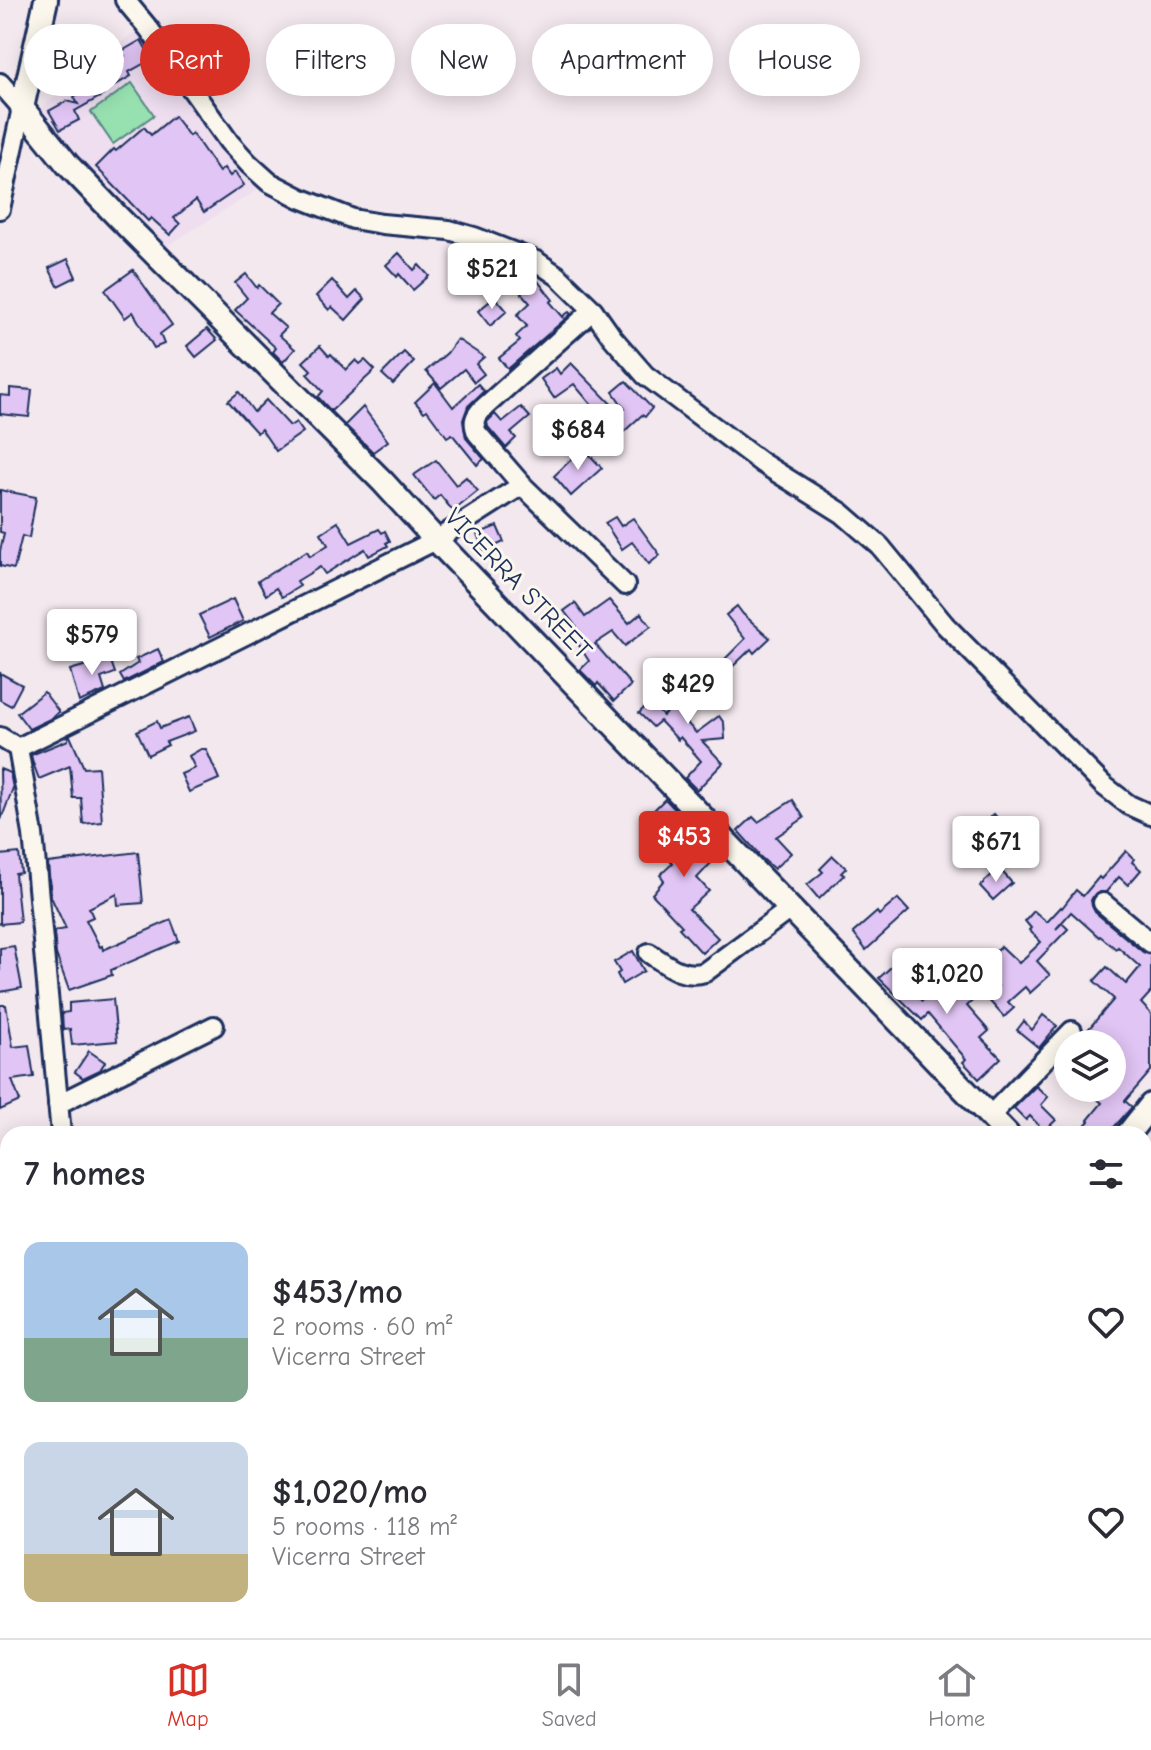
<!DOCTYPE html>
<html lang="en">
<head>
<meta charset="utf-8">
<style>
	body { margin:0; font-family:"Comic Neue",sans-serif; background:#f2f2f3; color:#2b2b33; height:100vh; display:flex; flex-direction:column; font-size:30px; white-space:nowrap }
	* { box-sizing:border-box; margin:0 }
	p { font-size:26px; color:#7c7c81 }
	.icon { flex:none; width:44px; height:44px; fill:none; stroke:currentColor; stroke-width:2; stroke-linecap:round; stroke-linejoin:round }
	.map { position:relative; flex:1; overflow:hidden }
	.details { position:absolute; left:0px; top:1126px; width:1152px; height:512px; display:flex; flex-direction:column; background:#fff; border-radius:24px 24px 0 0; box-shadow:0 4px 20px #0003 }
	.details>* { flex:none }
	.guide { position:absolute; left:24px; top:24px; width:1104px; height:72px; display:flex; gap:16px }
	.controls { position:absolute; left:1054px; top:1030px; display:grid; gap:16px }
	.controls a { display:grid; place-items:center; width:72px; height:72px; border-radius:50%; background:#fff; box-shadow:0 4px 20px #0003; font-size:40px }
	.price { position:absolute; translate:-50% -68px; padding:0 18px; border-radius:8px; background:#fff; color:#222; font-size:26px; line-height:52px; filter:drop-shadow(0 2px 4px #0008) }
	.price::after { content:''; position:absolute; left:50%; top:48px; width:24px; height:18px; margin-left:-12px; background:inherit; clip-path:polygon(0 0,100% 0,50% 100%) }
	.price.current { background:#d93025; color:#fff }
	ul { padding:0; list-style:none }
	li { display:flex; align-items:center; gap:24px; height:200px; padding:0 24px }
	li span { display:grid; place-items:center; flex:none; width:224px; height:160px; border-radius:16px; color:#555 }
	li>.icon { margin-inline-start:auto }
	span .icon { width:96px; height:96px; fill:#fffc; stroke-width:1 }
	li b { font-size:34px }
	h2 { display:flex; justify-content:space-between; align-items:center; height:96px; padding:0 24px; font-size:34px }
	.chip { padding:0 28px; border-radius:36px; background:#fff; box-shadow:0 4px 20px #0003; font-size:28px; line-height:72px }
	.chip.current { background:#d93025; color:#fff }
	.menu { display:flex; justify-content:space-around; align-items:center; height:112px; border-top:2px solid #e1e1e2; background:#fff; font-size:22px; color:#7c7c81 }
	.menu a { display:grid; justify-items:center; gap:4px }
	.menu .current { color:#d93025 }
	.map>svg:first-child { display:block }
	.built { fill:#eedef0 }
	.green { fill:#97e0b0; stroke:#598887; stroke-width:2 }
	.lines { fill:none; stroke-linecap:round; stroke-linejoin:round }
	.river { stroke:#89d0ea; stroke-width:24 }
	.building { fill:#e1c5f4; stroke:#1b2f5e; stroke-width:2 }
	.minor-casing { stroke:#1b2f5e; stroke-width:24 }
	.major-casing { stroke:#1b2f5e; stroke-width:28 }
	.minor { stroke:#fbf7ec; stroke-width:18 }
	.major { stroke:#fbf7ec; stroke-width:22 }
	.labels { text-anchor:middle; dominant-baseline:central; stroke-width:6; stroke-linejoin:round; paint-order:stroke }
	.street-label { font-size:26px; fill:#1b2f5e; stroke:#fbf7ec }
</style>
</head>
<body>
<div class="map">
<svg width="1151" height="1638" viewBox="0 0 1151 1638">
	<rect width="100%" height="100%" fill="#f3e8ee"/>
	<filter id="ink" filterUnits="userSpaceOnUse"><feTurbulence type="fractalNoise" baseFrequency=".0125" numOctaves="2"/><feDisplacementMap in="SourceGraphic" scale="16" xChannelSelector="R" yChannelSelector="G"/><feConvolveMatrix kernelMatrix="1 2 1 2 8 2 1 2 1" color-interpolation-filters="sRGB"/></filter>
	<g filter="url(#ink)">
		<path class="built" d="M139,28L181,93L259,189L165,247L35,113Z"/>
		<path class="green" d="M132,83L154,115L113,144L91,112Z"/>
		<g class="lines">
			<g class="river">
				<path d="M0,1424C2,1443 10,1465 0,1481"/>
				<path d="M0,1634L7,1638"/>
			</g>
		</g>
		<g class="building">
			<path d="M141,40L152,59L129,72L131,76L102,93L103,95L75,111L79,120L60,130L49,111L67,101L78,104L74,97L77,95L67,76L63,78L54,62L81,46L96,72L125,56L122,51Z"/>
			<path d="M174,116L189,136L192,133L219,172L224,168L230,176L235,172L244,185L204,212L196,200L174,218L180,224L170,235L151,218L148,221L96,167L114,149L116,151L144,127L151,135Z"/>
			<path d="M399,253L414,270L419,265L429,276L413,290L399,274L397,277L386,265Z"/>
			<path d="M68,259L76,277L58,286L49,268Z"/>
			<path d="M133,270L172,325L160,334L164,344L154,348L133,312L125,318L105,290Z"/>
			<path d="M246,274L257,288L259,285L278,304L269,313L286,328L279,335L295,349L283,362L273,352L276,348L235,310L247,298L235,283Z"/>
			<path d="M523,277L531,286L537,280L553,300L550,302L564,318L563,316L569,312L571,314L508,369L499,358L520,341L516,336L527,326L517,315L530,303L514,285Z"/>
			<path d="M332,280L349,299L357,291L365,299L346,320L332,307L329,310L316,296Z"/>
			<path d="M495,297L507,311L490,326L478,311Z"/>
			<path d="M207,329L217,340L196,357L187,346Z"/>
			<path d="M457,339L484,357L476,364L484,374L474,382L464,369L441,388L426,371L447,353Z"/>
			<path d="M320,346L329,356L331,354L346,370L356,360L360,364L365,360L375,370L331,411L318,397L323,391L307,374L311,370L303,362Z"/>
			<path d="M404,352L414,362L393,384L382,374Z"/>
			<path d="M571,363L620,413L625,409L613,392L626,381L652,408L645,417L642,415L617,438L601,422L594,429L584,418L594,408L574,384L554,398L541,379L556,368L560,374Z"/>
			<path d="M435,383L453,407L478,384L484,391L468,406L463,420L466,438L484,459L477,465L452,434L447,437L427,410L424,412L415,402Z"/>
			<path d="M10,388L32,390L29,417L0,414V395L10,396Z"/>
			<path d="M239,392L254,412L266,400L290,426L296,422L303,432L276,451L261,429L257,433L228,401Z"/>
			<path d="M363,407L388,441L373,452L345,425Z"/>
			<path d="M521,407L530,417L511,433L516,438L506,448L488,427L487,422L495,414L502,422Z"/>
			<path d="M583,448L602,468L571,496L554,476Z"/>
			<path d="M436,460L456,485L466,477L478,491L453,511L440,495L434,500L414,475Z"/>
			<path d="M0,490L36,497L29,538L22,536L14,569L0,566V551L4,533L0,532Z"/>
			<path d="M615,517L621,526L633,518L660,555L649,564L632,542L622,549L605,523Z"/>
			<path d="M338,522L351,543L379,529L382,533L385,531L390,541L386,543L388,546L369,556L365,549L325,574L320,567L297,581L300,586L282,597L276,588L266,595L258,581L307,551L310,556L328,545L321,533Z"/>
			<path d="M497,526L504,542L484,551L477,534Z"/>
			<path d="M233,599L243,621L210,637L199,615Z"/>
			<path d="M609,600L629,623L641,613L651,626L625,646L613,632L595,644L631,685L614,701L598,683L596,686L580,670L589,661L575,639L582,634L564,611L575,603L585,617Z"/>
			<path d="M737,606L743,614L770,638L754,653L751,649L727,672L731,675L722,685L714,678L710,683L700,674L709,663L715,669L745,639L726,615Z"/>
			<path d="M158,649L164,662L124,682L120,675L138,663L136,659Z"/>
			<path d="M107,650L115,673L101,678L105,691L79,702L70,670L97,662L95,654Z"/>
			<path d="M681,665L702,693L680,715L696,733L719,716L724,723L725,739L702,741L723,763L697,790L685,778L701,761L680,737L678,740L660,721L653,727L639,713L650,702L663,716L675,705L662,690L673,680L669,677Z"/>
			<path d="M0,673L22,685L11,706L0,700Z"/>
			<path d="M44,692L59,712L50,719L29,729L17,713Z"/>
			<path d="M189,717L195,731L166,742L168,745L148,755L137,731L157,721L160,728Z"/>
			<path d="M70,736L84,768L98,767L102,822L83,824L81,798H73L70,766L39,779L33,763L31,755L68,740V737Z"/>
			<path d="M201,749H206L219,779L189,792L181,774L195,768L189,756Z"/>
			<path d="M0,769L10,773L13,788L1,820Z"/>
			<path d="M665,799L692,827L687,832L712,862L697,878L709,891L689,909L718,938L702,953L679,928L682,926L652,894L664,880L660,875L673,863L664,853L677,841L669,831L672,828L654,810Z"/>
			<path d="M793,800L804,818L776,837L791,853L774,869L757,854L758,853L738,831L753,817L758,822Z"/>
			<path d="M994,814L1007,830L989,847L978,835L982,831L979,828Z"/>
			<path d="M1126,851L1134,859L1132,862L1141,870L1128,885L1119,877L1106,892H1100L1094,895L1091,900L1092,906L1095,912L1143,952L1151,955V992L1141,1003L1151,1014V1071L1125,1101L1132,1107L1108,1134H1077L1089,1121L1088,1120L1102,1103L1084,1088H1112V1044H1100L1086,1032L1114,999L1094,981L1107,967L1126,984L1140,967L1118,947L1116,949L1100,936L1099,937L1071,912L1056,929L1062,923L1068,929L1037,961L1050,975L1030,993L1025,987L1008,1002L1014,1008L1004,1017L986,997L998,986L980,968L1001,946L1019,963L1041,942L1029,930L1031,928L1025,921L1034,911L1047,922L1061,907L1062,908L1076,890L1083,896L1099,877L1101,879Z"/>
			<path d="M138,852L143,903L118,905L117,894L89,908L93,917L86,920L100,947L102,946L103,950L171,920L179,941L111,970L112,975L69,990L56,954L54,931L66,929L51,897L48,863Z"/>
			<path d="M19,853L21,873L15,874L20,922L0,924V855Z"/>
			<path d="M833,856L846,868L841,873L844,875L819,899L807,885L823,872L820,869Z"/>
			<path d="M999,868L1012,883L993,900L980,886Z"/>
			<path d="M898,899L909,911L866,950L853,933L877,912L879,915Z"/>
			<path d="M14,946L22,988L0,992V948Z"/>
			<path d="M633,951L644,971L622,984L617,974L620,972L614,962Z"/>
			<path d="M901,958L918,976L907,985L922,1001L941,982L956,996L967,985L977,996L967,1006L989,1031L981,1038L1001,1058L979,1079L963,1062L966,1059L928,1014L922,1020L879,978Z"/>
			<path d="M113,999L117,1041L72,1045L70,1029L63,1030L62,1013L69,1012V1003Z"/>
			<path d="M0,1005H6L13,1047L29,1045L34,1077L12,1080L20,1101L0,1110Z"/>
			<path d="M1043,1015L1057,1026L1039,1048L1017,1030L1024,1021L1032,1030Z"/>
			<path d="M89,1051L105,1062L100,1070L83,1078L75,1072Z"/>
			<path d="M1036,1086L1048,1097L1041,1105L1056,1120L1044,1131L1030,1116L1026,1120L1014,1108Z"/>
		</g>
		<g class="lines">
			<defs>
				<g id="minor">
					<path d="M125,0L149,29L229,142L249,164L269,182L300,198L353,219L382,224L449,230L474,237L536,261L558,276L593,310L612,337L645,375L762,463L842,513L880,546L945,625L1103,785L1129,805L1151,815"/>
					<path d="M0,83L22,108L0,209"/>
					<path d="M593,310L480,411C474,418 473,423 477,433L522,485L625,585"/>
					<path d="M0,737L18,748L33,834L61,1134"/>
					<path d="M18,748L436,540L522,485"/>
					<path d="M1103,903L1151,943"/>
					<path d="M649,953C667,965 683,979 705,972L790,909"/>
					<path d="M58,1104L214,1026"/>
					<path d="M989,1117L1072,1031"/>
					<path d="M180,1630L183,1638"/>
					<path d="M687,1638L694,1630"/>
				</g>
				<g id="major">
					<path d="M46,0L22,108L68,165L118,217L383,482L436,540L1007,1134"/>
					<path d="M1128,1134L1151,1105"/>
				</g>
			</defs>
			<use href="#minor" class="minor-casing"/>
			<use href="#major" class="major-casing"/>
			<use href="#minor" class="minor"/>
			<use href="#major" class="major"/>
		</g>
	</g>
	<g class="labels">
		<g class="street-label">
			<text transform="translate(518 584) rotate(46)">VICERRA STREET</text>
		</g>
	</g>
</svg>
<div class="controls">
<a><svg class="icon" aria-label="layers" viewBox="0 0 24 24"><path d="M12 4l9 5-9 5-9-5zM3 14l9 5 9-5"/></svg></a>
</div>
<b class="price" style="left:492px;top:311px">$521</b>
<b class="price" style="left:578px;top:472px">$684</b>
<b class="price" style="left:92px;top:677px">$579</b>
<b class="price" style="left:688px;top:726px">$429</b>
<b class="price current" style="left:684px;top:879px">$453</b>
<b class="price" style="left:996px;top:884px">$671</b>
<b class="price" style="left:947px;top:1016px">$1,020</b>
<div class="guide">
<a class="chip">Buy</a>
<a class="chip current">Rent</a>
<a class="chip">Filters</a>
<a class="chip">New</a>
<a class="chip">Apartment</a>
<a class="chip">House</a>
</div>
<section class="details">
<h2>7 homes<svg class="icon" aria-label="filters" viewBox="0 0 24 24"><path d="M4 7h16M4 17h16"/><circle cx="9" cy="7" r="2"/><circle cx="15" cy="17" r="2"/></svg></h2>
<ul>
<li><span style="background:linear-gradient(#a9c7e8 60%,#7fa58c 0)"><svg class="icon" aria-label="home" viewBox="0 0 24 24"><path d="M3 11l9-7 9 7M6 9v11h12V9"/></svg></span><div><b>$453/mo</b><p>2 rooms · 60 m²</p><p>Vicerra Street</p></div><svg class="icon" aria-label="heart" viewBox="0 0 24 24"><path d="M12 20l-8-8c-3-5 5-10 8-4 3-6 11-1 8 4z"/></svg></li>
<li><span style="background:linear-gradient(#c9d6e8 70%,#c2b280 0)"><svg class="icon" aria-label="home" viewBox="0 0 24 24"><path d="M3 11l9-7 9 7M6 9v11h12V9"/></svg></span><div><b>$1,020/mo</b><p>5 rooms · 118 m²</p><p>Vicerra Street</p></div><svg class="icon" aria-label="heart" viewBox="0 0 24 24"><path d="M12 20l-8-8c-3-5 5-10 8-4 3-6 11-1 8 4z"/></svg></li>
</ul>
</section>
</div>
<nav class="menu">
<a class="current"><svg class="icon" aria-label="map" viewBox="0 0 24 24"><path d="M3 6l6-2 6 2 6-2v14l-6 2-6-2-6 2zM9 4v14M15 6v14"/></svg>Map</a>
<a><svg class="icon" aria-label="saved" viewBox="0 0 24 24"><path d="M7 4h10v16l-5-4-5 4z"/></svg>Saved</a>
<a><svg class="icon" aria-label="home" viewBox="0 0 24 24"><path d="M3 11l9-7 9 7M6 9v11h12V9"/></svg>Home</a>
</nav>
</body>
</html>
